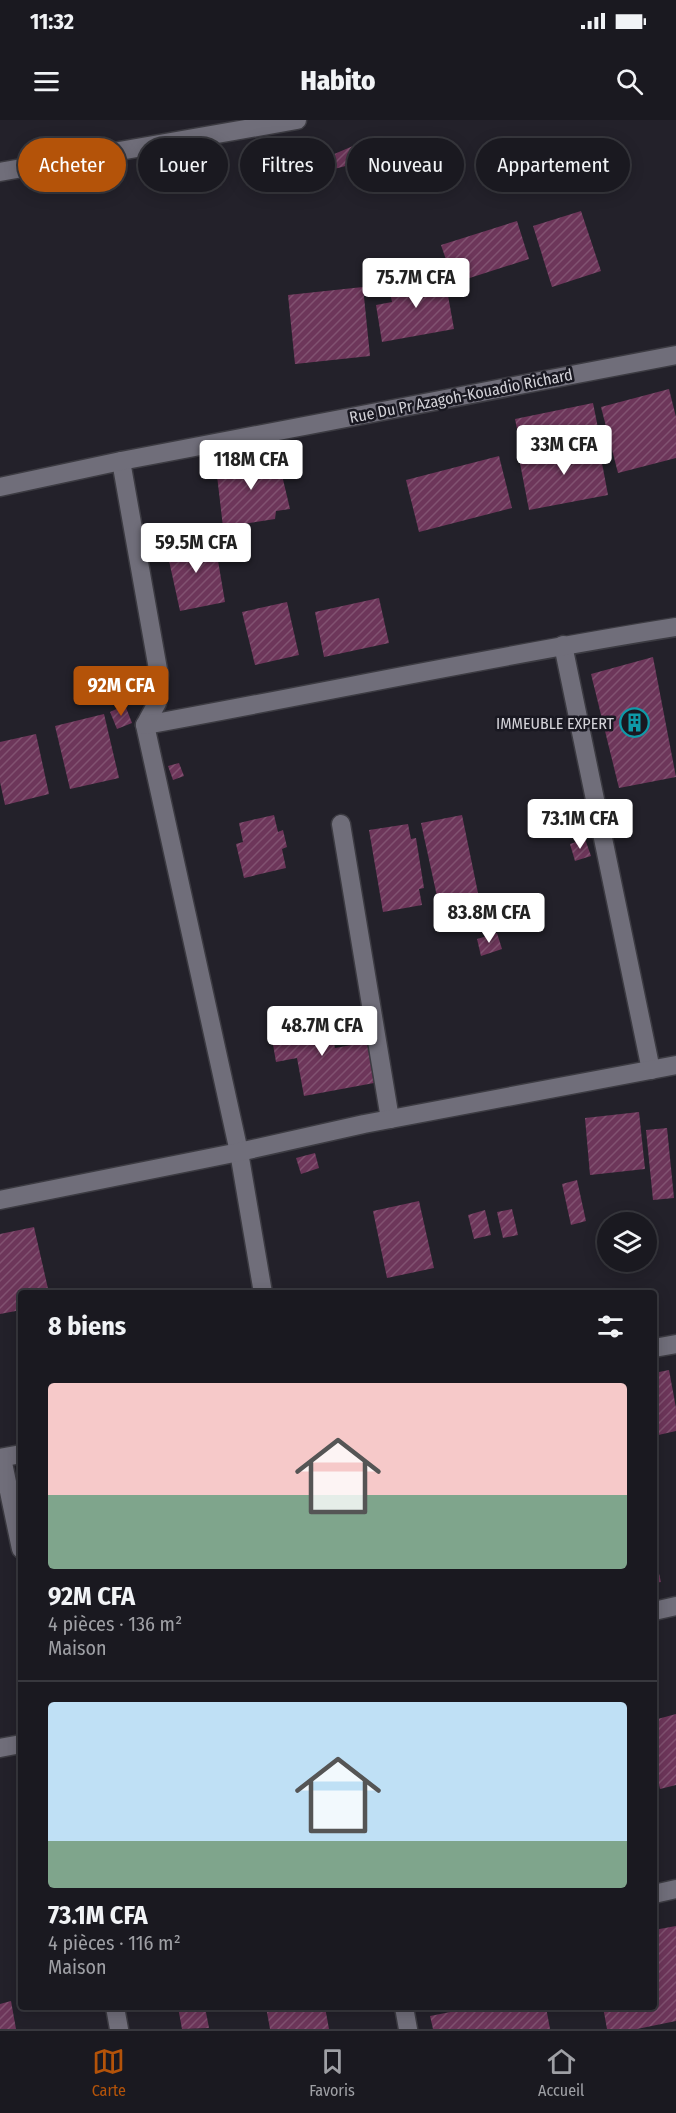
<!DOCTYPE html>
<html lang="fr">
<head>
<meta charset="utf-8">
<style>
	body { margin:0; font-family:"Fira Sans Condensed",sans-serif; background:#27262d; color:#f1f3f6; height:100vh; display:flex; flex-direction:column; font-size:22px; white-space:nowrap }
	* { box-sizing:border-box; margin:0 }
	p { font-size:20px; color:#9fa0a5 }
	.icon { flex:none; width:33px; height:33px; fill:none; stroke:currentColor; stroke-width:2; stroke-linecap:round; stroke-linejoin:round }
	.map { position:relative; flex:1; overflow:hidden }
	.panel { position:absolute; left:18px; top:1170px; width:639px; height:720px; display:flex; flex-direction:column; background:#1a1920; border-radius:6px; box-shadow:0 3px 15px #0003,0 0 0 2px #38383e }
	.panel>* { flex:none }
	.banner { position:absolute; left:18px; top:18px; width:640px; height:54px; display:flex; gap:12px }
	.tools { position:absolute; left:597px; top:1092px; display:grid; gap:12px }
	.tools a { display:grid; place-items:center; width:60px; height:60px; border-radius:50%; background:#1a1920; box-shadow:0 3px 15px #0003,0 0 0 2px #38383e; font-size:30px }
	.price { position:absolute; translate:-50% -51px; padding:0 14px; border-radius:6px; background:#fff; color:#222; font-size:20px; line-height:39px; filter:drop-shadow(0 2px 3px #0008) }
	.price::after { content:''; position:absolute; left:50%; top:36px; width:18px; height:14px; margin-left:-9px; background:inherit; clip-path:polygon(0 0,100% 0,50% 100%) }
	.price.active { background:#b45309; color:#fff }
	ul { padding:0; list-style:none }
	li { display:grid; align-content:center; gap:12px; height:318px; padding:0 30px }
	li+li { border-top:2px solid #38383e }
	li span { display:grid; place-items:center; height:186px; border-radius:6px; color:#555 }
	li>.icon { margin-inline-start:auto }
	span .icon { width:108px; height:108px; fill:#fffc; stroke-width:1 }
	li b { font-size:26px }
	h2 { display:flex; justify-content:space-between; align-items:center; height:72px; padding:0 30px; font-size:26px }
	.tag { padding:0 21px; border-radius:27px; background:#1a1920; box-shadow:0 3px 15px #0003,0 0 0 2px #38383e; font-size:21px; line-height:54px }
	.tag.active { background:#b45309; color:#fff }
	.status { display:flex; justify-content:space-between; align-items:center; height:42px; padding:0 30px; background:#1a1920; direction:ltr }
	.status svg { height:16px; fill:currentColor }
	header { display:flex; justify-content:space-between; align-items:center; height:78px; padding:0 30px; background:#1a1920; font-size:27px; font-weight:800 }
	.tab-bar { display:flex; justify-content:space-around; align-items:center; height:84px; border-top:2px solid #38383e; background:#1a1920; font-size:16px; color:#9fa0a5 }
	.tab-bar a { display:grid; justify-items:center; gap:3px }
	.tab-bar .active { color:#b45309 }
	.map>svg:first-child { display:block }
	.building { fill:url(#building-hatch) }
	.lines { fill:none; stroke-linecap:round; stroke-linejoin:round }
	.street-casing { stroke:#3c3b42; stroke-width:21 }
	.street { stroke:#706e7a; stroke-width:18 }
	.labels { text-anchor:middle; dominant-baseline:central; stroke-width:5; stroke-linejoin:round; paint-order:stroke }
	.street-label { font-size:16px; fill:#d3d2d8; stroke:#191821 }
	.poi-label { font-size:16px; fill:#d3d2d8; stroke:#191821; text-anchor:end }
</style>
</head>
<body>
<div class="status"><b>11:32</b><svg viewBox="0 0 49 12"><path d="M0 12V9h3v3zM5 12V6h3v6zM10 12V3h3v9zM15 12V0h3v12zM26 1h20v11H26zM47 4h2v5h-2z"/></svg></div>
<header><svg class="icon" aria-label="menu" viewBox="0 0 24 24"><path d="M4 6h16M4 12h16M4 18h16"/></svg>Habito<svg class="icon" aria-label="search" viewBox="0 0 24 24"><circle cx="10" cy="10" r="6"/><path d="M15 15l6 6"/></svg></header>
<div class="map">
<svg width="676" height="1909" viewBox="0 0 676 1909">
	<defs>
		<pattern id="building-hatch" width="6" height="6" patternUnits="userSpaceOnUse" patternTransform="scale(1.5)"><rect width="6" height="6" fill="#6d365a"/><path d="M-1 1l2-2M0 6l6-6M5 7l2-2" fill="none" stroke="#815271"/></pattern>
	</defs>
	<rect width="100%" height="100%" fill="#23212a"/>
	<g class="building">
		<path d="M360,23L365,41L334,49L332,35Z"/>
		<path d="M581,91L601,151L552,167L533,106Z"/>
		<path d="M517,101L529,139L454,163L441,125Z"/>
		<path d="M444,153L454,209L382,222L376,185L392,182L388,163Z"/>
		<path d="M363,167L370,236L295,244L288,175Z"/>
		<path d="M669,269L676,297V338L618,353L601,287Z"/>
		<path d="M593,283L599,313L521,329L515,299Z"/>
		<path d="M598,322L608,375L529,390L519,338Z"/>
		<path d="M277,334L290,389L276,391L275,399L223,407L216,347Z"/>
		<path d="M499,336L512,388L419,412L406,360Z"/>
		<path d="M214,417L225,482L180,491L166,427Z"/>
		<path d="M379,478L389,523L324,537L315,492Z"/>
		<path d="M287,482L299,535L255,545L242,492Z"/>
		<path d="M653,537L676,657L619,668L591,554Z"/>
		<path d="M125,585L132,603L117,609L110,592Z"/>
		<path d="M104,594L119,658L70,669L55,606Z"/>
		<path d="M36,614L49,674L5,685L0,662V622Z"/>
		<path d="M179,643L184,656L173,660L168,646Z"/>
		<path d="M274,695L278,712L283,710L287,727L282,729L286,748L244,758L236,724L243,722L239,703Z"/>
		<path d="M462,695L478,773L438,781L421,703Z"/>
		<path d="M408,704L411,719L416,718L424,768L419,769L422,785L383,792L369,710Z"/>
		<path d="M585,719L591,736L575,741L570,724Z"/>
		<path d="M497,813L502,829L481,836L477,819Z"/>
		<path d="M329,896L335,928L367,922L374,963L304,976L297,938L276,942L270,907Z"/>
		<path d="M639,992L645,1049L590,1055L585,998Z"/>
		<path d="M667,1008L674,1078L653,1080L646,1010Z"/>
		<path d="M315,1033L319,1048L301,1054L296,1038Z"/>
		<path d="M577,1060L586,1101L571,1105L562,1064Z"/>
		<path d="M419,1081L434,1148L387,1158L373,1091Z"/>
		<path d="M512,1089L518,1115L503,1118L497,1092Z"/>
		<path d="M485,1090L491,1115L474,1119L468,1095Z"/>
		<path d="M34,1107L49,1173H21V1190L0,1194V1114Z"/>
		<path d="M669,1250L676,1288V1311L654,1316V1253Z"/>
		<path d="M654,1445H657L661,1462L654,1463Z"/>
		<path d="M676,1594V1665L660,1669L654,1645V1600Z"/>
		<path d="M676,1806V1901L637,1909H607L603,1887H654V1810Z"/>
		<path d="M11,1881L16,1909H0V1884Z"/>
		<path d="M178,1887H205L209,1908L182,1909Z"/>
		<path d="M266,1887H325L329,1909H270Z"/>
		<path d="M476,1887H546L550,1909H433L430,1896Z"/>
	</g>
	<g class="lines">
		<defs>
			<g id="street">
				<path d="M0,52L297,0"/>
				<path d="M121,341L159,555L157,583L145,605L239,1032L263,1173"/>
				<path d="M0,367L121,341L676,235"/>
				<path d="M563,525L651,950"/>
				<path d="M145,605C322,573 498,535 676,507"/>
				<path d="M341,704L390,999"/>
				<path d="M0,1080L239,1032L364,1004L676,945"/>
				<path d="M654,1228L676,1224"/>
				<path d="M0,1338L21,1334"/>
				<path d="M2,1338L21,1429"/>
				<path d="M654,1491L676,1486"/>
				<path d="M0,1628L21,1624"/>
				<path d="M654,1774L676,1769"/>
				<path d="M115,1887L119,1909"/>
				<path d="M404,1887L408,1909"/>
			</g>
		</defs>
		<use href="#street" class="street-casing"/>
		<use href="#street" class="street"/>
	</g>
	<defs>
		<symbol id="building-ring" viewBox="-11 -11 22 22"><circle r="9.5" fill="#191821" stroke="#0f9aa8" stroke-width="1.5"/><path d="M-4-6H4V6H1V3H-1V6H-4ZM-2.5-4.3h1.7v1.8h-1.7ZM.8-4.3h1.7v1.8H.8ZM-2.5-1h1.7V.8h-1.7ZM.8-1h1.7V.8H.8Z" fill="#0f9aa8"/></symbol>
	</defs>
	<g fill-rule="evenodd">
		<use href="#building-ring" x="618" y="586" width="33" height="33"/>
	</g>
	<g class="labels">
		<g class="street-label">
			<text transform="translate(461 276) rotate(-11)">Rue Du Pr Azagoh-Kouadio Richard</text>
		</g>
		<g class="poi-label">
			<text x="614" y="603">IMMEUBLE EXPERT</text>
		</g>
	</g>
</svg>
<div class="tools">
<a><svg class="icon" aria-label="layers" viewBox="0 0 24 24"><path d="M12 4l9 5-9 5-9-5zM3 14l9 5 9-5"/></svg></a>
</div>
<b class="price" style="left:416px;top:189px">75.7M CFA</b>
<b class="price" style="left:564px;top:356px">33M CFA</b>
<b class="price" style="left:251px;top:371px">118M CFA</b>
<b class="price" style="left:196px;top:454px">59.5M CFA</b>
<b class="price active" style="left:121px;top:597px">92M CFA</b>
<b class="price" style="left:580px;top:730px">73.1M CFA</b>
<b class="price" style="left:489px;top:824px">83.8M CFA</b>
<b class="price" style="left:322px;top:937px">48.7M CFA</b>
<div class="banner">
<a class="tag active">Acheter</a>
<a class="tag">Louer</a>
<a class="tag">Filtres</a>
<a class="tag">Nouveau</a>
<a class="tag">Appartement</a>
</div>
<section class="panel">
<h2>8 biens<svg class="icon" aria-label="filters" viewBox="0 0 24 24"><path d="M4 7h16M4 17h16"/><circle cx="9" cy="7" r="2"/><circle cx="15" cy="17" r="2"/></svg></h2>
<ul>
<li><span style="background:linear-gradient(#f6c9c9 60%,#7fa58c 0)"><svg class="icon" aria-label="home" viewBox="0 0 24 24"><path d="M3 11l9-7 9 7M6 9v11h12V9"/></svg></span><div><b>92M CFA</b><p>4 pièces · 136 m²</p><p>Maison</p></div></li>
<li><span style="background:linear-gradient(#bfe0f5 75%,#7fa58c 0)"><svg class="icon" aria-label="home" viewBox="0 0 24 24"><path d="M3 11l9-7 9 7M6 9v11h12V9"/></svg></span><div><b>73.1M CFA</b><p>4 pièces · 116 m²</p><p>Maison</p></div></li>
</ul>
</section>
</div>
<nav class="tab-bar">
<a class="active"><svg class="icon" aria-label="map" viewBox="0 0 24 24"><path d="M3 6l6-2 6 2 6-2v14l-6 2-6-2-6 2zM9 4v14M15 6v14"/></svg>Carte</a>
<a><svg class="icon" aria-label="saved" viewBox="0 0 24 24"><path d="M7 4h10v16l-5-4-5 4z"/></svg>Favoris</a>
<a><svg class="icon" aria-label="home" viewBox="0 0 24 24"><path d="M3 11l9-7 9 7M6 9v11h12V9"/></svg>Accueil</a>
</nav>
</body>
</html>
